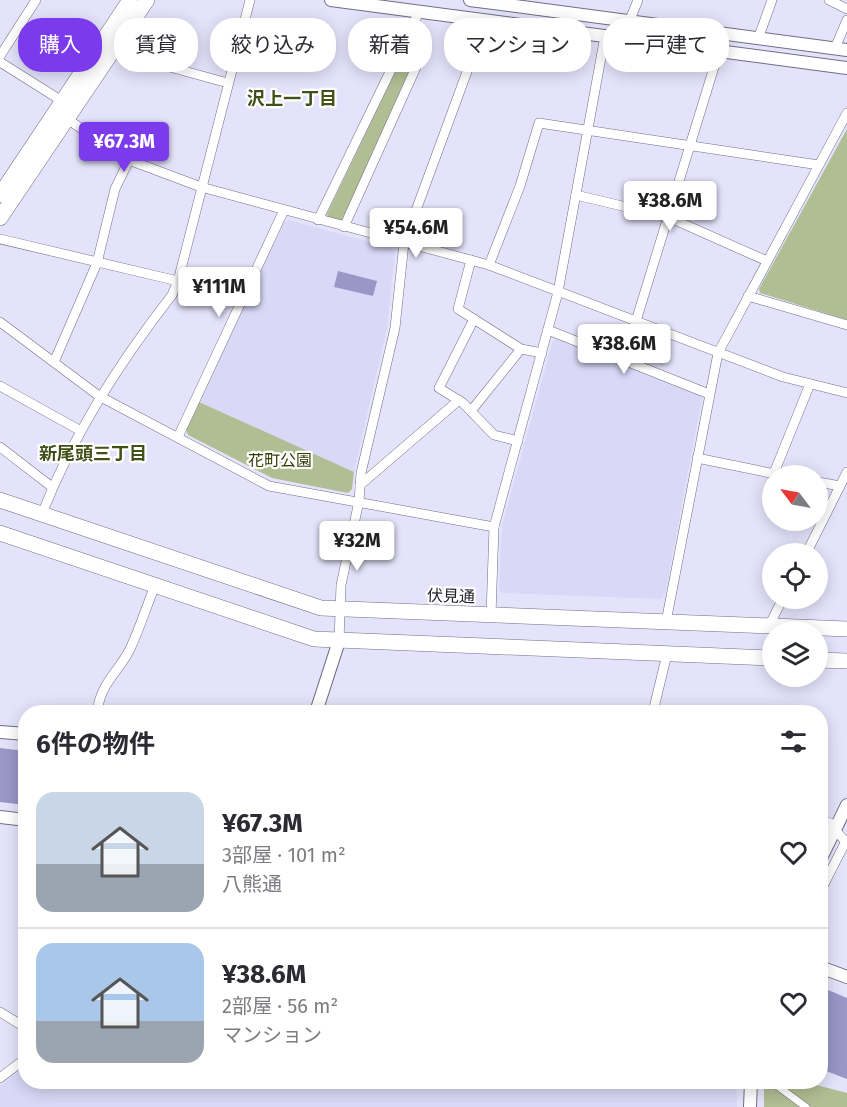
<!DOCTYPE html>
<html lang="ja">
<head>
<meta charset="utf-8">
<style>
	body { margin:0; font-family:"Fira Sans","Noto Sans JP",sans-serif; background:#f7f7f7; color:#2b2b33; height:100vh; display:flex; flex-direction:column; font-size:22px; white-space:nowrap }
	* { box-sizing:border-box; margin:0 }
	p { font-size:20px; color:#7c7c81 }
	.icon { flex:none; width:33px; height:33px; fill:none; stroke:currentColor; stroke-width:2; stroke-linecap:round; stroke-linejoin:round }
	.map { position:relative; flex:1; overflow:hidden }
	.sheet { position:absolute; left:18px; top:705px; width:810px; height:384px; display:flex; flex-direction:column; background:#fff; border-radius:24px; box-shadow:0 3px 15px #0003 }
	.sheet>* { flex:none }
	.banner { position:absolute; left:18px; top:18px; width:812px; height:54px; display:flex; gap:12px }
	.needle { width:39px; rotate:302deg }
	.tools { position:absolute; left:762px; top:465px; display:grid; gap:12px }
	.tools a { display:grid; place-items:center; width:66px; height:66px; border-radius:50%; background:#fff; box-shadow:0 3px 15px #0003; font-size:30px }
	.price { position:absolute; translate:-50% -51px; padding:0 14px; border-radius:6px; background:#fff; color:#222; font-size:20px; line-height:39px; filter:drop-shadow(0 2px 3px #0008) }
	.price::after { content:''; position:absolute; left:50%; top:36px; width:18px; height:14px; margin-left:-9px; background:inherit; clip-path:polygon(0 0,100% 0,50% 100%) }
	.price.selected { background:#7c3aed; color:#fff }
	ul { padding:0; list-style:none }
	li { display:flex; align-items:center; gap:18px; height:150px; padding:0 18px }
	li+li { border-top:2px solid #e1e1e2 }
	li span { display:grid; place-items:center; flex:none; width:168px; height:120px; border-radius:18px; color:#555 }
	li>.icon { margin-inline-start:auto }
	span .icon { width:72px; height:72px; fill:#fffc; stroke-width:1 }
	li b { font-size:26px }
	h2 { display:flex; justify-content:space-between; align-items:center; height:72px; padding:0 18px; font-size:26px }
	.pill { padding:0 21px; border-radius:24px; background:#fff; box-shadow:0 3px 15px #0003; font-size:21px; line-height:54px }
	.pill.selected { background:#7c3aed; color:#fff }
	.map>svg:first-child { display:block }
	.built { fill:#d9d8f7 }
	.green { fill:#b1bd93 }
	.water { fill:#9a97c7 }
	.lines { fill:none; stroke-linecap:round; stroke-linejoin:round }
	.pedestrian-casing { stroke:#6f6e83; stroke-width:8 }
	.minor-casing { stroke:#6f6e83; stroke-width:10 }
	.tertiary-casing { stroke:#6f6e83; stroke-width:14 }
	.primary-casing { stroke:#6f6e83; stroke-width:16 }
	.trunk-casing { stroke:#6f6e83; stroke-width:16 }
	.pedestrian { stroke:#fff; stroke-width:7 }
	.minor { stroke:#fff; stroke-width:9 }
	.tertiary { stroke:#fff; stroke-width:12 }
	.primary { stroke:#fff; stroke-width:15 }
	.trunk { stroke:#fff; stroke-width:15 }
	.labels { text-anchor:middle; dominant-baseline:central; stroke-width:4.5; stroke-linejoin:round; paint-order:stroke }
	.park-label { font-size:16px; fill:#323d01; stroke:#fff }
	.street-label { font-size:16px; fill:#23232c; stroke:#fff }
	.neighbourhood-label { font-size:18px; font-weight:bold; fill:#424f17; stroke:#fff }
</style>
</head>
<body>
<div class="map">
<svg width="847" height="1107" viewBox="0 0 847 1107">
	<rect width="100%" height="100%" fill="#e4e3fb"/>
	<g class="built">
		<path d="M288,220L392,248L395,252L387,328L354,472L199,402L284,223Z"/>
		<path d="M558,338L700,394L702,398L665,595L661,599L502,593L499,590L502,526L553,340Z"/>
		<path d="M25,1066L26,1082H736L737,1107H0V1086Z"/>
	</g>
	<g class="green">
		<path d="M404,61L410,63L412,68L344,219L340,221L328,218L327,214L400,62Z"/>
		<path d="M847,129V320L760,293L759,289Z"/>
		<path d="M199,402L354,472L352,489L348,493L272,478L188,435L186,430Z"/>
		<path d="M764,1082H805L847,1093V1107H764Z"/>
	</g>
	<g class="water">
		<path d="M338,271L377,281L373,296L334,287Z"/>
		<path d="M0,748L25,751V805L0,802Z"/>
		<path d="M821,987L847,998V1079L821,1069Z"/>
	</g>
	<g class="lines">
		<defs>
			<path id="pedestrian" d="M772,1082L806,1107"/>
			<g id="minor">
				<path d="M829,0L847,9"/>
				<path d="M758,39L772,0"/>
				<path d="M835,48L847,20"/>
				<path d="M111,51L228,83"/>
				<path d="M0,56L36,0"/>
				<path d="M0,62L62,101"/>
				<path d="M67,119L129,160L201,187L489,265L783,377L847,393"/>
				<path d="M576,195L668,217L767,261"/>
				<path d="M318,220L419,12"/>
				<path d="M344,227L418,63L398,54"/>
				<path d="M0,239L178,281L240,272L255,273"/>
				<path d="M471,260L458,309L521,349L542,353"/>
				<path d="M489,265L520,186L539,123L819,165"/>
				<path d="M748,296L847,325"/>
				<path d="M474,319L439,388L463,403L494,435L518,441"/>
				<path d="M636,321L719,51"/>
				<path d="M0,322L99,396L269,486L494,527"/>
				<path d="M548,330L709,394"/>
				<path d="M54,362L97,263L115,189L129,160"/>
				<path d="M0,386L81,431"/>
				<path d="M471,411L521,349"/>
				<path d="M178,437L284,210"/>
				<path d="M0,447L52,487"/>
				<path d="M697,458L785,476"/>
				<path d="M774,473L810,384"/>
				<path d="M818,482L840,486"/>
				<path d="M360,485L459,400"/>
				<path d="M42,514C73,434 119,363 172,295L178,281L250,0"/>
				<path d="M806,554L847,472"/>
				<path d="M491,615L494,527L558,292L605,36L629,22L638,0"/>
				<path d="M666,622L718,353L847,113"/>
				<path d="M769,626L783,598"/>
				<path d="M339,641L341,585L359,501L361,473L395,328L404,243L486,20"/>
				<path d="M97,712C101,683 116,675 129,651C139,631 146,607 155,586"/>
				<path d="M653,712L667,654"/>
				<path d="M820,819L837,826"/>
				<path d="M820,835L822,832L835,830L847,843"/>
				<path d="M820,892L845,843"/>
				<path d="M0,1012L26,1028"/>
				<path d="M0,1078L26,1058"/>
			</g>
			<g id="tertiary">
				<path d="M331,0L847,68"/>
				<path d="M470,0L847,50"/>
				<path d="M316,712L339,641"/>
				<path d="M0,732L26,734"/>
				<path d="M0,817L26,820"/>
				<path d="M820,860L847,805"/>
				<path d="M820,967L847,977"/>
				<path d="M750,1107L751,1082"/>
			</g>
			<g id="primary">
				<path d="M0,195L130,0"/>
				<path d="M0,218L147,0"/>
			</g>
			<g id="trunk">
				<path d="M0,500L321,608L847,629"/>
				<path d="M0,533L314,639L772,658"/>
				<path d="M818,660L847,661"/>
			</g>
		</defs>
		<use href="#pedestrian" class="pedestrian-casing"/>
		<use href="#minor" class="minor-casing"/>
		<use href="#tertiary" class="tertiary-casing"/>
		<use href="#primary" class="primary-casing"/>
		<use href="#trunk" class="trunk-casing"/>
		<use href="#pedestrian" class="pedestrian"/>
		<use href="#minor" class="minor"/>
		<use href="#tertiary" class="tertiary"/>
		<use href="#primary" class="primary"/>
		<use href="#trunk" class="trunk"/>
	</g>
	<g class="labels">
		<g class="park-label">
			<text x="280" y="460">花町公園</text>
		</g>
		<g class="street-label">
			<text transform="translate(451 596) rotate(2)">伏見通</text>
		</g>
		<g class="neighbourhood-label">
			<text x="292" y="99">沢上一丁目</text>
			<text x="93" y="454">新尾頭三丁目</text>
		</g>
	</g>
</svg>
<div class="tools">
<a><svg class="needle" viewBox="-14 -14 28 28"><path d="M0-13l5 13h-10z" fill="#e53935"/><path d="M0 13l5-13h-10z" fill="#7c7c81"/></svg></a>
<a><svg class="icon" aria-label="locate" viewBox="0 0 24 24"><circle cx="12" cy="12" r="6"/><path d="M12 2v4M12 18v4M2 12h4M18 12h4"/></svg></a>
<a><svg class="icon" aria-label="layers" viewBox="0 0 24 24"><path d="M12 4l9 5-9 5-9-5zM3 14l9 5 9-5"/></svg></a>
</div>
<b class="price selected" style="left:124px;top:173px">¥67.3M</b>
<b class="price" style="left:670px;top:232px">¥38.6M</b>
<b class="price" style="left:416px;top:259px">¥54.6M</b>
<b class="price" style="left:219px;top:318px">¥111M</b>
<b class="price" style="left:624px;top:375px">¥38.6M</b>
<b class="price" style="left:357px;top:572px">¥32M</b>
<div class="banner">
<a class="pill selected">購入</a>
<a class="pill">賃貸</a>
<a class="pill">絞り込み</a>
<a class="pill">新着</a>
<a class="pill">マンション</a>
<a class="pill">一戸建て</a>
</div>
<section class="sheet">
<h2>6件の物件<svg class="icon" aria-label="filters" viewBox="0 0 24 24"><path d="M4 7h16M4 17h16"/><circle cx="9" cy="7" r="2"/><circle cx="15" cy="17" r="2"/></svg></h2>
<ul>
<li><span style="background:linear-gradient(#c9d6e8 60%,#9aa5b1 0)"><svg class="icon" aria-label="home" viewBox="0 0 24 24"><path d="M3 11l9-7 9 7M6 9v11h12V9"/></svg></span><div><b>¥67.3M</b><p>3部屋 · 101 m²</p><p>八熊通</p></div><svg class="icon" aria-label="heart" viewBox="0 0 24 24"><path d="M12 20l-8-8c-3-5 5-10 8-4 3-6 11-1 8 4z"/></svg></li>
<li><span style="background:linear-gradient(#a9c7e8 65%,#9aa5b1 0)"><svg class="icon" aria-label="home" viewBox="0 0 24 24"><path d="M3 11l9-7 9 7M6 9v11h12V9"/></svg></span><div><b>¥38.6M</b><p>2部屋 · 56 m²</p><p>マンション</p></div><svg class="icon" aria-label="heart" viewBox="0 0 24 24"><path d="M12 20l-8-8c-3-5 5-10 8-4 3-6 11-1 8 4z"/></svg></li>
</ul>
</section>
</div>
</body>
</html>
